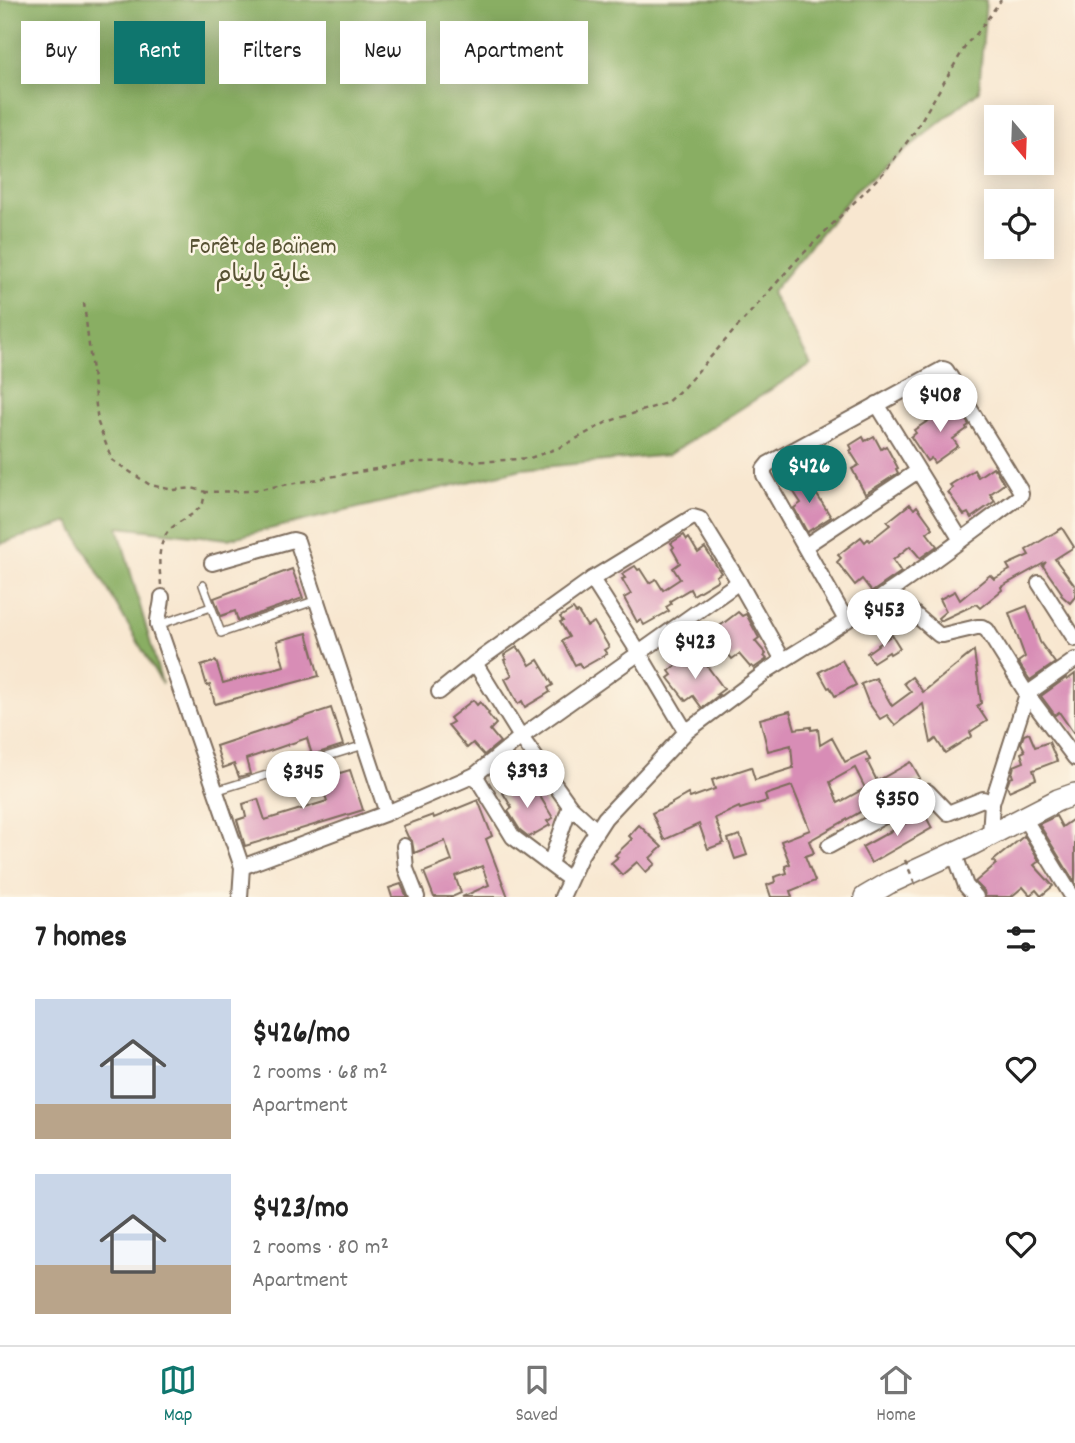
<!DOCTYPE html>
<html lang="en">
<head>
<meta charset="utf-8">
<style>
	body { margin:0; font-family:Dekko,"Playpen Sans Arabic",sans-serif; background:#f6f6f6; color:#222; height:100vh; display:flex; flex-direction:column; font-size:26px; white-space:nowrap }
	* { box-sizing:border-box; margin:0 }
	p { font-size:23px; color:#767676 }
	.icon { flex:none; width:38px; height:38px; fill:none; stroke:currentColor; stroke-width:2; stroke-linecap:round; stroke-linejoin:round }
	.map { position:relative; height:897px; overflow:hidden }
	.side { display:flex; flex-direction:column; background:#fff; flex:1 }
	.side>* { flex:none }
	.top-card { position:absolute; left:21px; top:21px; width:700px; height:63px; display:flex; gap:14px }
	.needle { width:46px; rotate:161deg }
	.controls { position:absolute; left:984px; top:105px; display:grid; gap:14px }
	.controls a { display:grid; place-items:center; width:70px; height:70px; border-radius:0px; background:#fff; box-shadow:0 4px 18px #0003; font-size:35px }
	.price { position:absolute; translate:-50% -60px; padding:0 16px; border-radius:24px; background:#fff; color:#222; font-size:23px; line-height:46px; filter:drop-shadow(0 2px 4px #0008) }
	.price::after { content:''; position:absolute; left:50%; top:42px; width:21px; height:16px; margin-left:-10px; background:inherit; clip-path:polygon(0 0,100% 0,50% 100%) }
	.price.on { background:#0f766e; color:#fff }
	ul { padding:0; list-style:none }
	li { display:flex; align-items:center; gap:21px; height:175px; padding:0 35px }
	li span { display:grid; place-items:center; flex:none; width:196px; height:140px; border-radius:0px; color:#555 }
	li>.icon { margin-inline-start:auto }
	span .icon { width:84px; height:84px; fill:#fffc; stroke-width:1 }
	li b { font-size:30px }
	h2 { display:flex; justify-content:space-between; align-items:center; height:84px; padding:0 35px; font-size:30px }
	.chip { padding:0 24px; border-radius:0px; background:#fff; box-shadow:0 4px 18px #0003; font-size:24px; line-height:63px }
	.chip.on { background:#0f766e; color:#fff }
	.dock { display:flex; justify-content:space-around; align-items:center; height:98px; border-top:2px solid #e0e0e0; background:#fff; font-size:19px; color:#767676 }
	.dock a { display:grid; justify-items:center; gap:4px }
	.dock .on { color:#0f766e }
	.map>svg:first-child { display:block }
	.forest { fill:#89ae63; stroke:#626c40; stroke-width:2 }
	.building { fill:#d88db6; fill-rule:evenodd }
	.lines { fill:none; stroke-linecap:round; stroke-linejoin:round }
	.lane-casing { stroke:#7d6c5c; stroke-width:10 }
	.street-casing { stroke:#7d6c5c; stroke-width:18 }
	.primary-casing { stroke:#7d6c5c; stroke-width:24 }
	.path { stroke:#7d6c5c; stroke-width:2.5; stroke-dasharray:5 5; stroke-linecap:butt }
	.lane { stroke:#fff; stroke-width:7 }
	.street { stroke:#fff; stroke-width:14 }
	.primary { stroke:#fff; stroke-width:21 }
	.path-bridge { stroke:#7d6c5c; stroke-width:2.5; stroke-dasharray:5 5; stroke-linecap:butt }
	.labels { text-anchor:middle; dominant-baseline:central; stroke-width:5; stroke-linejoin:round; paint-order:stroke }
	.park-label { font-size:24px; fill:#575233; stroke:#fcf5e5 }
</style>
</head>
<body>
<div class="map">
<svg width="1075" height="897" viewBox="0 0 1075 897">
	<rect width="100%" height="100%" fill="#fcf5e5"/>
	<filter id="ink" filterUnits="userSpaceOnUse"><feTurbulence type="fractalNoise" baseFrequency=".0143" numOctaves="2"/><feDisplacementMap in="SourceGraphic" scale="14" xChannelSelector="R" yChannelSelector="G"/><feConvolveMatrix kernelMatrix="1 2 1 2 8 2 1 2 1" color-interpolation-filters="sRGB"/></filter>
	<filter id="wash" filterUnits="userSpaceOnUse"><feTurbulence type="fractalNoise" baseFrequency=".00686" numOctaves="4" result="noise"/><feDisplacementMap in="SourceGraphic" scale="28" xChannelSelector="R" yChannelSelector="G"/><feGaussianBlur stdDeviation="1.57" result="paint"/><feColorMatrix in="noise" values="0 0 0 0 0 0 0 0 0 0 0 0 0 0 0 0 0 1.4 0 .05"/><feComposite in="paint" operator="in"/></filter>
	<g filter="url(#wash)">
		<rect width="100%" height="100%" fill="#f8e7d0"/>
		<path class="forest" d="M0,0H986L979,91L857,189L771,293L811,364L668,455L522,469L228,539L118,527L162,684L69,522L0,544Z"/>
		<g id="blocks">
			<g class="building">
				<path d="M951,406L956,415L961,412L969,425L966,427L967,429L953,439L958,446L934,463L931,458L927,461L911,437L916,433L914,430Z"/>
				<path d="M874,436L881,449L886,446L898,468L896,469L898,473L865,494L852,469L859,465L850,451L852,449L850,445L863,437L865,441Z"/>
				<path d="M993,467L994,469L995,468L1004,484L990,494L995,501L971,518L968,513L964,515L948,492L953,488L950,485L974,470L978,477Z"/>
				<path d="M805,476L831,517L807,532L794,508L801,503L792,489L795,487L792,483Z"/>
				<path d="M910,504L914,509L917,506L933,528L927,533L937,546L920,558L910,546L893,560L901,572L872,592L862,579L855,585L837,562L841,558L838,555L861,537L865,542L868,539L870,541L890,525L887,522Z"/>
				<path d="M1062,528L1074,547L1055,559L1075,586V597L1070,603L1061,595L1062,593L1043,566L1046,562L1001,587L1002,590L980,608L976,604L940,621L938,618L946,611L940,599L955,591L960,600L990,575L994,579L1010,570L1007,565L1029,555L1026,550Z"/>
				<path d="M684,535L687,540L689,538L698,553L705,548L721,573L716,576L718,580L693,595L690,589L670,601L671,604L666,607L669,611L644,625L641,620L637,622L624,598L631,594L622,579L625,578L622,574L635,566L638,570L640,569L649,583L656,579L663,590L680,579L673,568L680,563L672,549L674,547L671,543Z"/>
				<path d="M292,569L303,598L238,621L235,611L221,616L214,598Z"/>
				<path d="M1027,606L1040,642L1055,663L1030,680L1018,662L1025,657L1009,613Z"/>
				<path d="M573,609L576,613L578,612L587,626L594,622L609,647L604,650L607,654L582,668L579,663L575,665L562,641L569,637L560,622L563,621L560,617Z"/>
				<path d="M738,612L742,616L746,614L759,638L755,641L766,654L764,656L767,659L754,668L752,666L750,667L739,654L732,659L714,637L719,633L716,629Z"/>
				<path d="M307,633L319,676L215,704L210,685L207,686L201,666L216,661L223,683L284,666L277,641Z"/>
				<path d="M892,635L900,648L890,654L889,652L873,662L867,653Z"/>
				<path d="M517,647L519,651L521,650L530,665L538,660L553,685L548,688L550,692L525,707L522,701L518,704L505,679L512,675L504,660L506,659L504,655Z"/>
				<path d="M974,651L981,703L977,706L987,721L970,732L972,736L945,753L936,739L931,743L923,704L895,725L887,715L880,719L868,702L861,684L876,678L892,706L911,692L904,683L912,677L923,692Z"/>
				<path d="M692,653L696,658L699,655L724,689L717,694L719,695L702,708L693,696L686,701L668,678L672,675L669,671Z"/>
				<path d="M842,660L856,685L835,696L830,687L828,688L819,672Z"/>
				<path d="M1075,674V735L1059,712L1055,715L1041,696L1066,678L1067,680Z"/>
				<path d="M473,700L477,705L480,702L489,713L488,714L496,724L490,730L500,742L484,755L473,743L467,748L448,725L453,722L450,718Z"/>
				<path d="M331,708L343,745L312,755L307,738L246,759L250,774L239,777L234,764L223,768L216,746Z"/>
				<path d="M790,711L795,729L811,727V730L818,729L820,745L832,738L845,762L866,752L870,760L867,761L877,781L911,762L920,778L809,841L814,853L805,856L815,881L790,891L792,897H771L767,885L775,882L774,877L787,873L785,866L790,864L781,841L810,830L792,786L765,795L767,801L740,809L739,807L715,818L724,843L708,849L699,824L664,840L652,813L672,804V803L688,794L690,798L715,789L712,780L751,767L755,780L793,768L791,745L768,751L760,719ZM855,768L865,788L838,803L830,782Z"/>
				<path d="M1029,733L1035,747L1049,742L1057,761L1033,770L1036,779L1009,791L1007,786L1010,778L1013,777L1012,774L1014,766L1024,762L1021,753L1025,751L1021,743L1024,735Z"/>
				<path d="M350,770L363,810L245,846L237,820L246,817L243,804L258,799L265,820L327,801L320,779Z"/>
				<path d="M516,780L519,784L521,783L530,798L538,793L553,818L547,821L550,825L529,837L520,830L508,811L512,808L503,793L506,792L503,788Z"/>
				<path d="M478,800L492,836L486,839L508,897H462L489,885L482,866L455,876L461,893L452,897H434L424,872L452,861L445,841L414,853L412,841L408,837L403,826L433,815L434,818Z"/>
				<path d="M924,813L932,828L871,863L862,847Z"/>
				<path d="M1056,816L1062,827L1075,818V883L1039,824Z"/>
				<path d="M639,825L662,847L650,858L655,864L646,872L637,862L622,875L611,863L618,857L615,855L632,839L629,836Z"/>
				<path d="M740,835L747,855L735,859L728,839Z"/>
				<path d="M1024,836L1039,861L1034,865L1053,886L1041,896L1036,890L1030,895L1023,887L1011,897H985L984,891L975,882L996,864L993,861Z"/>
				<path d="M401,884L407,897H392L389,888Z"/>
			</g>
		</g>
	</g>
	<g filter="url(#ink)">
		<use href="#blocks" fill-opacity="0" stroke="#7d6c5c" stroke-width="2"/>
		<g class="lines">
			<defs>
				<g id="lane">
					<path d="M203,585L221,633L317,600"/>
					<path d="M158,625L211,607"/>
					<path d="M215,791L364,745"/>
				</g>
				<g id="street">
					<path d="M877,404L961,540"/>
					<path d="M805,546L918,471"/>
					<path d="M212,563L293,540L297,541L387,813"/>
					<path d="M592,579L639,653L686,732"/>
					<path d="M1039,583L1075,639"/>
					<path d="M889,592L939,635H943L977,627H982L987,630L1027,694L1075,758"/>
					<path d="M162,597C162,608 157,616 158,625L242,867L240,897"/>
					<path d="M475,663L521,737L570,806L596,830"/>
					<path d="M439,692L475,663L592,579L693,517L700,519L739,582L783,660"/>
					<path d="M475,775L513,837L569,879"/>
					<path d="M1024,818L1072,896"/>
					<path d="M990,835L992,803L1027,694L1075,660"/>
					<path d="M404,846L406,869L417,897"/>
					<path d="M829,846L928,792L948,813L983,799L992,803"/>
					<path d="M954,852L966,886L976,897"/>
					<path d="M550,864L570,806"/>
					<path d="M242,867L387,813L475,775L521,737L739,582"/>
					<path d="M562,897L581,855L605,818L686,732L771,668C811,643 851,619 889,592C933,562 976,529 1019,497L1021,494L1020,490L946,370L943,369L768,464L764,469V475L846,620"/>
				</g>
				<path id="primary" d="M865,897L889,883L967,847L1058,800L1075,794"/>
			</defs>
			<use href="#lane" class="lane-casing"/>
			<use href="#street" class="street-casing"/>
			<use href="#primary" class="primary-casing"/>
			<g class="path">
				<path d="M84,303L98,423L112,460L150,485L174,490L192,488L206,492L249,491L416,462L492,461L530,458L561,447L607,422L666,403L683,388L796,261L886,170L913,134L968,42L975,36L1001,0"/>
				<path d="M161,585C160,571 157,555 163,541C170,520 193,520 203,503C203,502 205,494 206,492"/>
			</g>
			<use href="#lane" class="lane"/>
			<use href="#street" class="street"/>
			<use href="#primary" class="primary"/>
			<path class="path-bridge" d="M905,860L916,886"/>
		</g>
	</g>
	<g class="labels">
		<g class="park-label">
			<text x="263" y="248">Forêt de Baïnem<tspan x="263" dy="28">غابة باينام</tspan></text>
		</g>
	</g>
</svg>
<div class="controls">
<a><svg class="needle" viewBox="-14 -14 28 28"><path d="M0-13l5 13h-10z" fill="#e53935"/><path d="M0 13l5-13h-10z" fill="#767676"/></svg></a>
<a><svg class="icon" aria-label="locate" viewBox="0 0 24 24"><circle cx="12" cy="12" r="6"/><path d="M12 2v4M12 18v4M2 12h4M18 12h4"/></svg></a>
</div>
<b class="price" style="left:940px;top:434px">$408</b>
<b class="price on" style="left:809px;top:505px">$426</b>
<b class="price" style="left:884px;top:649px">$453</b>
<b class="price" style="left:695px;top:681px">$423</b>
<b class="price" style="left:527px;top:810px">$393</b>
<b class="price" style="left:303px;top:811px">$345</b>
<b class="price" style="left:897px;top:838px">$350</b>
<div class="top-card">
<a class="chip">Buy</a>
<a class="chip on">Rent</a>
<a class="chip">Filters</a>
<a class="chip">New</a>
<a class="chip">Apartment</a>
</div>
</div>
<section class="side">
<h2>7 homes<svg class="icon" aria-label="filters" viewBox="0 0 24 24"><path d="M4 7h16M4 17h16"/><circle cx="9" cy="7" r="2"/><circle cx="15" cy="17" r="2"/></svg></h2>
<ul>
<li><span style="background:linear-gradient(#c9d6e8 75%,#b9a48a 0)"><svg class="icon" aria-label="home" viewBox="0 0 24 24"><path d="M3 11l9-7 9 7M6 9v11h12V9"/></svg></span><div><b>$426/mo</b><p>2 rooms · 68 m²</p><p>Apartment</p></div><svg class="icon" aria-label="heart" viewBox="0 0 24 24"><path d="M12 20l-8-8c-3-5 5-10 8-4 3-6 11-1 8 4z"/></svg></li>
<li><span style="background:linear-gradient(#c9d6e8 65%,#b9a48a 0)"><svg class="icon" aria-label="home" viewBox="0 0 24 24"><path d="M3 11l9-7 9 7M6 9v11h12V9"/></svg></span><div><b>$423/mo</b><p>2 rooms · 80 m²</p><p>Apartment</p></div><svg class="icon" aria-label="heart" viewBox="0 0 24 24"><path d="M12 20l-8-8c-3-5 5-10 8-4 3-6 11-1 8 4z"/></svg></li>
</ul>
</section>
<nav class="dock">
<a class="on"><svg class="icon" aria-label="map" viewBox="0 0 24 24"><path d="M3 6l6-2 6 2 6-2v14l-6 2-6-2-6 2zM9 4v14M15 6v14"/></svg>Map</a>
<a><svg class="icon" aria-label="saved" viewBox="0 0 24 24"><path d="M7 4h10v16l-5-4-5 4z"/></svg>Saved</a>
<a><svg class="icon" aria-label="home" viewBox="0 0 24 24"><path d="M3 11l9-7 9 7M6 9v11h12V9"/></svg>Home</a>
</nav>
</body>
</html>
